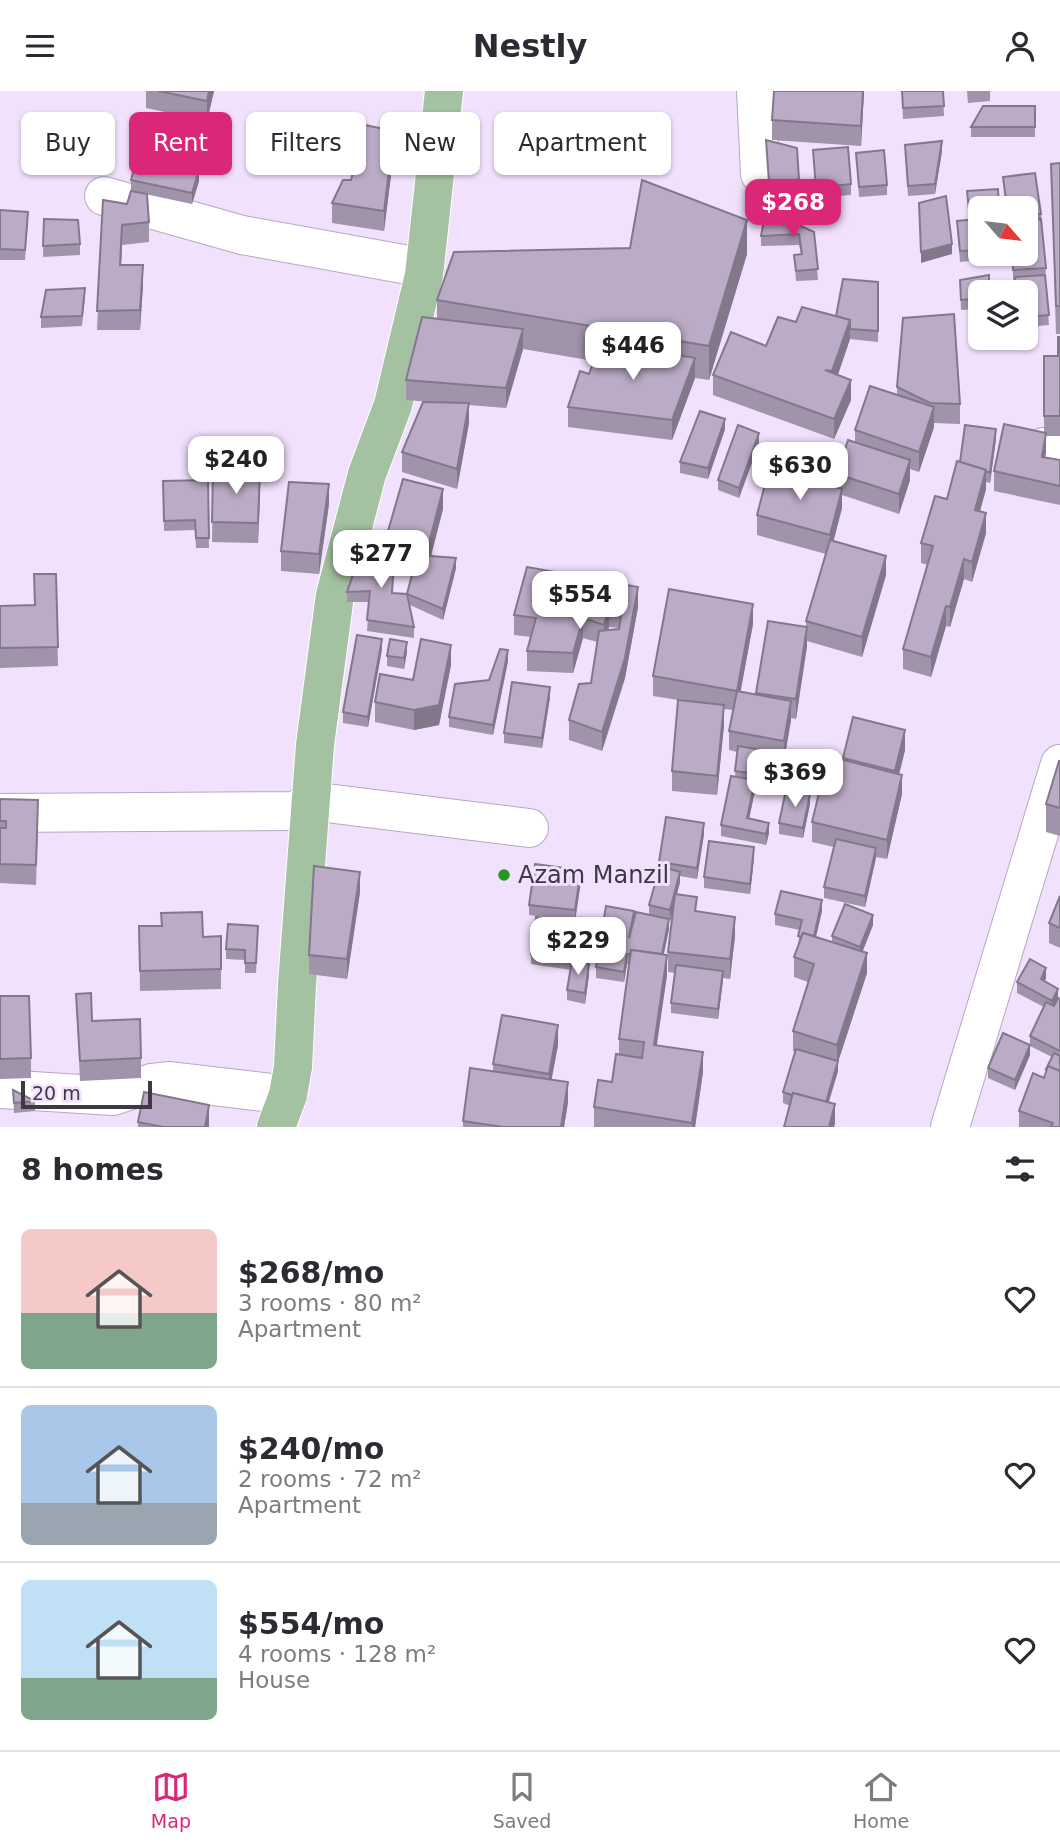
<!DOCTYPE html>
<html lang="en">
<head>
<meta charset="utf-8">
<style>
	body { margin:0; font-family:"DejaVu Sans",sans-serif; background:#f2f2f3; color:#2b2b33; height:100vh; display:flex; flex-direction:column; font-size:26px; white-space:nowrap }
	* { box-sizing:border-box; margin:0 }
	p { font-size:23px; color:#7c7c81 }
	.icon { flex:none; width:38px; height:38px; fill:none; stroke:currentColor; stroke-width:2; stroke-linecap:round; stroke-linejoin:round }
	.map { position:relative; height:1036px; overflow:hidden }
	.side { display:flex; flex-direction:column; background:#fff; flex:1 }
	.side>* { flex:none }
	.hud { position:absolute; left:21px; top:21px; width:700px; height:63px; display:flex; gap:14px }
	.needle { width:46px; rotate:118deg }
	.buttons { position:absolute; left:968px; top:105px; display:grid; gap:14px }
	.buttons a { display:grid; place-items:center; width:70px; height:70px; border-radius:10px; background:#fff; box-shadow:0 2px 5px #0004; font-size:35px }
	.scale { position:absolute; left:21px; bottom:18px; width:131px; box-sizing:border-box; padding-left:7px; border:4px solid #3f3843; border-top:0; font-size:19px; line-height:24px; white-space:nowrap; color:#3f3843; -webkit-text-stroke:5px #f2e1fd; paint-order:stroke }
	.price { position:absolute; translate:-50% -60px; padding:0 16px; border-radius:14px; background:#fff; color:#222; font-size:23px; line-height:46px; filter:drop-shadow(0 2px 4px #0008) }
	.price::after { content:''; position:absolute; left:50%; top:42px; width:21px; height:16px; margin-left:-10px; background:inherit; clip-path:polygon(0 0,100% 0,50% 100%) }
	.price.current { background:#db2777; color:#fff }
	ul { padding:0; list-style:none }
	li { display:flex; align-items:center; gap:21px; height:175px; padding:0 21px }
	li+li { border-top:2px solid #e1e1e2 }
	li span { display:grid; place-items:center; flex:none; width:196px; height:140px; border-radius:10px; color:#555 }
	li>.icon { margin-inline-start:auto }
	span .icon { width:84px; height:84px; fill:#fffc; stroke-width:1 }
	li b { font-size:30px }
	h2 { display:flex; justify-content:space-between; align-items:center; height:84px; padding:0 21px; font-size:30px }
	.tag { padding:0 24px; border-radius:10px; background:#fff; box-shadow:0 2px 5px #0004; font-size:24px; line-height:63px }
	.tag.current { background:#db2777; color:#fff }
	header { display:flex; justify-content:space-between; align-items:center; height:91px; padding:0 21px; background:#fff; font-size:32px; font-weight:700 }
	.dock { display:flex; justify-content:space-around; align-items:center; height:98px; border-top:2px solid #e1e1e2; background:#fff; font-size:19px; color:#7c7c81 }
	.dock a { display:grid; justify-items:center; gap:4px }
	.dock .current { color:#db2777 }
	.map>svg:first-child { display:block }
	.lines { fill:none; stroke-linecap:round; stroke-linejoin:round }
	.minor-casing { stroke:#b7a7c2; stroke-width:40 }
	.major-casing { stroke:#fff; stroke-width:40 }
	.minor { stroke:#fff; stroke-width:38 }
	.major { stroke:#a4c1a1; stroke-width:38 }
	.wall { fill:#a193aa; fill-rule:evenodd }
	.shaded-wall { fill:#83788b }
	.building { fill:#bbabc6; stroke:#83788b; stroke-width:2 }
	.poi-dot { fill:#269623; stroke:#f2e1fd; stroke-width:2.5 }
	.labels { text-anchor:middle; dominant-baseline:central; stroke-width:6; stroke-linejoin:round; paint-order:stroke }
	.poi-label { font-size:24px; fill:#3f3843; stroke:#f2e1fd; text-anchor:start }
</style>
</head>
<body>
<header><svg class="icon" aria-label="menu" viewBox="0 0 24 24"><path d="M4 6h16M4 12h16M4 18h16"/></svg>Nestly<svg class="icon" aria-label="person" viewBox="0 0 24 24"><circle cx="12" cy="8" r="4"/><path d="M4 21q1-7 8-7t8 7"/></svg></header>
<div class="map">
<svg width="1060" height="1036" viewBox="0 0 1060 1036">
	<rect width="100%" height="100%" fill="#f2e1fd"/>
	<g class="lines">
		<defs>
			<g id="minor">
				<path d="M756,0L760,83"/>
				<path d="M104,105L242,144L425,177"/>
				<path d="M1044,356L1060,357"/>
				<path d="M0,722L296,720L310,710L529,737"/>
				<path d="M0,998L113,1005L152,992L170,990L288,1004"/>
				<path d="M950,1036L1060,673"/>
			</g>
			<path id="major" d="M276,1036L288,1004L293,976L297,894L315,654L335,504L367,383L393,314L424,184L444,0"/>
		</defs>
		<use href="#minor" class="minor-casing"/>
		<use href="#major" class="major-casing"/>
		<use href="#minor" class="minor"/>
		<use href="#major" class="major"/>
	</g>
	<g class="wall">
		<path d="M146,0H214L207,30L146,17Z"/>
		<path d="M864,0L861,55L772,49V29Z"/>
		<path d="M902,0H943L944,25L903,28Z"/>
		<path d="M967,0H990V10L968,12Z"/>
		<path d="M1035,15V46H971V36Z"/>
		<path d="M766,49L799,89V100L769,102Z"/>
		<path d="M905,54L942,60L935,103L908,105Z"/>
		<path d="M813,59L851,93V104L816,107Z"/>
		<path d="M394,60L384,140L332,132V112L351,89Z"/>
		<path d="M856,62L887,94V104L859,106Z"/>
		<path d="M1060,72V243H1056L1051,73Z"/>
		<path d="M1003,86L1041,123L1046,177L1045,187L1049,234L1026,236V201H1016L1015,189H1013V163H1026V117H1006Z"/>
		<path d="M131,89L199,90L192,113L131,100Z"/>
		<path d="M967,100L999,117H980V128H978L981,169L960,171L957,130L969,128Z"/>
		<path d="M103,109L149,131V151L122,154L121,174L143,194L140,239H97Z"/>
		<path d="M0,119L28,131L25,169H0Z"/>
		<path d="M44,128L80,153V164L43,166Z"/>
		<path d="M814,141L818,189L796,190L794,164L801,163L799,154L761,155V145Z"/>
		<path d="M747,163L709,289L695,287L672,349L568,336V316L589,283L594,270L523,258L506,317L469,314V332L457,398L402,381V361L443,312L406,309V289L437,228V209Z"/>
		<path d="M960,189L980,201V218L961,219Z"/>
		<path d="M878,191V251L850,248L838,284L851,309L834,348L713,304V284L766,255L796,231L836,225Z"/>
		<path d="M85,207L82,235L41,237V226Z"/>
		<path d="M1060,246V345H1046L1045,367L1060,369V414L994,400V380L1044,341V265H1058Z"/>
		<path d="M897,296L960,313V333L934,332V336L919,381L910,378V389L899,423L842,404V417L833,450L886,484L862,566L807,550L796,628L791,627L784,670L768,667L764,694L755,693V700L749,728L769,742L766,754L721,745V734L735,686L737,661L729,659V640L733,619L724,618V634L717,704L672,700V680L678,609L653,605V585L753,533L740,601L756,604V602L806,536V530L826,463L757,444V424L837,396V383L855,351V339L897,304Z"/>
		<path d="M725,338L708,388L680,382V371Z"/>
		<path d="M996,348L990,392L986,391V398L980,420L986,442L972,491L964,488L950,536L946,535L931,586L903,578V558L928,474L921,472V452L947,408L960,371Z"/>
		<path d="M759,352L739,407L718,399V389Z"/>
		<path d="M213,377L260,398L258,452L212,451Z"/>
		<path d="M208,389L209,457H196L195,439L164,440L163,390Z"/>
		<path d="M329,413L319,483L281,480V460Z"/>
		<path d="M443,418L431,465L456,477L443,529L410,514L414,536V547L367,540L369,511H347V501L382,464V461ZM414,475L407,503L392,502L394,479Z"/>
		<path d="M527,476L638,516L625,587L602,660L569,649V629L591,592L597,551L583,547L573,582L527,580V560L531,546L514,544V524ZM609,536L619,537V538L608,539Z"/>
		<path d="M56,483L58,575L0,577V515L35,514Z"/>
		<path d="M382,558L368,636L343,632V621Z"/>
		<path d="M407,561L404,578L387,575V565Z"/>
		<path d="M508,570L493,644L449,636V626Z"/>
		<path d="M451,574L439,634L414,639L375,631V611L413,589Z"/>
		<path d="M550,606L542,657L504,652V642Z"/>
		<path d="M905,659L899,683L902,703L887,768L876,766L865,816L824,807V796L834,756L812,751V731L843,667Z"/>
		<path d="M1060,670V745L1046,741V713Z"/>
		<path d="M0,708L38,729L36,794L0,792Z"/>
		<path d="M810,713L803,747L779,743V732Z"/>
		<path d="M704,743L697,788L680,785V791L677,803L697,820L735,845L730,888L723,887L718,928L671,922V912L675,882L668,881V861L673,817L670,830L669,829V838L664,863L667,884L656,954L703,981L695,1036H594V1016L612,991L619,963V948L629,873H627L624,891L596,887V876L634,829L649,824V814L659,778V771Z"/>
		<path d="M754,767L750,803L704,797V786Z"/>
		<path d="M581,790L575,830L529,824V814Z"/>
		<path d="M360,801L347,888L309,883V864Z"/>
		<path d="M1060,805V857L1049,852V832Z"/>
		<path d="M822,820L816,846L832,851V845L873,834L862,861L867,882L838,971V980L829,1011L835,1033L783,1012V1001L795,961L793,960V940L808,891L794,886V866L798,854L800,839L775,834V823Z"/>
		<path d="M161,822L203,846L221,845V898L140,900L139,835H161Z"/>
		<path d="M584,842L580,872L589,884L585,913L567,909V899L571,879L531,873V863Z"/>
		<path d="M258,846L256,882H245V869L226,868V858Z"/>
		<path d="M1046,887L1045,890L1060,908V891V1036H1019V1020L1044,987L1046,978L1052,966L1030,955V964L1015,999L988,987V977L1030,954V945L1044,916L1017,902V891Z"/>
		<path d="M76,903L92,930L141,967V987L80,990Z"/>
		<path d="M0,905L31,967V987L0,988Z"/>
		<path d="M558,954L551,989L568,1011L564,1036H463V1030L493,981V973Z"/>
		<path d="M13,999L35,1010V1020L14,1022Z"/>
		<path d="M209,1014V1036H138V1031Z"/>
	</g>
	<g class="shaded-wall">
		<path d="M209,0H214L207,30V10Z"/>
		<path d="M863,0H864L861,55V35Z"/>
		<path d="M394,40V60L384,140V120Z"/>
		<path d="M942,50V60L935,103V93Z"/>
		<path d="M199,79V90L192,113V102Z"/>
		<path d="M747,129V163L709,289V255Z"/>
		<path d="M122,134V154L120,194V174Z"/>
		<path d="M952,153V163L921,172V161Z"/>
		<path d="M143,174V194L140,239V219Z"/>
		<path d="M850,229V248L832,300V280Z"/>
		<path d="M523,238V258L506,317V297Z"/>
		<path d="M695,267V287L672,349V329Z"/>
		<path d="M851,289V309L834,348V328Z"/>
		<path d="M469,312V332L457,398V378Z"/>
		<path d="M934,316V336L919,381V361Z"/>
		<path d="M725,328V338L708,388V377Z"/>
		<path d="M996,338V348L990,392V381Z"/>
		<path d="M759,342V352L739,407V397Z"/>
		<path d="M1046,342V362L1042,386V366Z"/>
		<path d="M910,369V389L899,423V403Z"/>
		<path d="M260,379V398L258,452V432Z"/>
		<path d="M986,379V398L975,438V419Z"/>
		<path d="M329,393V413L319,483V463Z"/>
		<path d="M443,398V418L429,472V452Z"/>
		<path d="M842,398V417L830,464V444Z"/>
		<path d="M986,422V442L972,491V471Z"/>
		<path d="M886,465V484L862,566V546Z"/>
		<path d="M456,467V477L443,529V518Z"/>
		<path d="M964,468V488L950,536V516Z"/>
		<path d="M638,496V516L625,587L602,660V641Z"/>
		<path d="M753,513V533L737,620V600Z"/>
		<path d="M946,515V535L931,586V566Z"/>
		<path d="M609,516V536L604,553V534Z"/>
		<path d="M583,527V547L573,582V562Z"/>
		<path d="M807,536V556L796,628V608Z"/>
		<path d="M382,548V558L368,636V626Z"/>
		<path d="M407,551V561L404,578V567Z"/>
		<path d="M451,554V574L439,634L414,639V619Z"/>
		<path d="M508,559V570L493,644V634Z"/>
		<path d="M550,596V606L542,657V647Z"/>
		<path d="M791,610V630L784,670V650Z"/>
		<path d="M724,614V634L717,704V685Z"/>
		<path d="M905,639V659L895,700V680Z"/>
		<path d="M768,660V670L764,694V684Z"/>
		<path d="M902,684V703L887,768V749Z"/>
		<path d="M755,689V700L747,737V727Z"/>
		<path d="M810,703V713L803,747V737Z"/>
		<path d="M704,732V743L697,788V777Z"/>
		<path d="M769,732V742L766,754V743Z"/>
		<path d="M754,756V767L750,803V793Z"/>
		<path d="M876,757V767L865,816V805Z"/>
		<path d="M581,779V790L575,830V819Z"/>
		<path d="M360,781V801L347,888V868Z"/>
		<path d="M680,781V791L670,830V819Z"/>
		<path d="M822,809V820L813,858V848Z"/>
		<path d="M873,824V834L860,867V856Z"/>
		<path d="M735,826V845L730,888V868Z"/>
		<path d="M669,828V838L660,880V869Z"/>
		<path d="M584,832V842L579,880V869Z"/>
		<path d="M867,862V882L838,971V980L824,1025V1014L837,973V954Z"/>
		<path d="M627,863V873L624,891V881Z"/>
		<path d="M667,864V884L654,974V954Z"/>
		<path d="M589,873V884L585,913V902Z"/>
		<path d="M1046,877V887L1041,898V888Z"/>
		<path d="M723,880V890L718,928V918Z"/>
		<path d="M1058,898V908L1052,921V910Z"/>
		<path d="M558,934V954L549,1003V983Z"/>
		<path d="M1030,954V964L1015,999V989Z"/>
		<path d="M703,961V981L695,1036H692Z"/>
		<path d="M568,991V1011L564,1036H561Z"/>
		<path d="M835,1013V1033L834,1036H829Z"/>
		<path d="M209,1014V1036H205Z"/>
	</g>
	<g class="building">
		<path d="M158,0H209L207,10Z"/>
		<path d="M774,0H863L861,35L772,29Z"/>
		<path d="M902,0H943L944,15L903,17Z"/>
		<path d="M983,15H1035V36H971Z"/>
		<path d="M365,34L394,40L384,120L332,112L343,89H351Z"/>
		<path d="M766,49L797,57L799,89L769,91Z"/>
		<path d="M942,50L935,93L908,95L905,54Z"/>
		<path d="M848,56L851,93L816,97L813,59Z"/>
		<path d="M884,59L887,94L859,96L856,62Z"/>
		<path d="M138,64L199,79L192,102L131,89Z"/>
		<path d="M1060,72V215H1056L1051,73Z"/>
		<path d="M1035,82L1041,123L1026,124V117H1007L1003,86Z"/>
		<path d="M642,89L747,129L709,255L437,209L454,161L630,157Z"/>
		<path d="M998,98L999,117H980L969,119L967,100Z"/>
		<path d="M131,100L147,103L149,131L122,134L120,174H143L140,219L97,220L103,109L127,113Z"/>
		<path d="M946,105L952,153L921,161L919,112Z"/>
		<path d="M0,119L28,121L25,159L0,158Z"/>
		<path d="M766,119L814,141L818,178L796,180L794,164L802,163L799,143L761,145Z"/>
		<path d="M44,128L78,129L80,153L43,155Z"/>
		<path d="M977,128L980,159L960,160L957,130Z"/>
		<path d="M1041,128L1046,177L1013,179V163H1026V130Z"/>
		<path d="M989,184V201H980V207L961,209L960,189Z"/>
		<path d="M1045,184L1049,224L1026,226V201H1016L1015,186Z"/>
		<path d="M843,188L878,191V240L850,238V229L836,225Z"/>
		<path d="M85,197L82,225L41,226L46,199Z"/>
		<path d="M802,216L850,229L832,280L825,279L851,289L834,328L713,284L731,241L766,255L778,226L796,231Z"/>
		<path d="M954,223L960,313L930,312L897,296L903,227Z"/>
		<path d="M422,226L523,238L506,297L406,289Z"/>
		<path d="M1058,246H1060V325H1044V265H1058Z"/>
		<path d="M601,251L695,267L672,329L568,316L580,280L589,283Z"/>
		<path d="M870,295L934,316L919,361L855,339Z"/>
		<path d="M423,311L469,312L457,378L402,361Z"/>
		<path d="M700,320L725,328L708,377L680,371Z"/>
		<path d="M1004,333L1046,342L1042,366L1060,369V395L994,380Z"/>
		<path d="M738,334L759,342L739,397L718,389Z"/>
		<path d="M965,334L996,338L990,381H986V379L960,371Z"/>
		<path d="M848,349L910,369L899,403L837,383Z"/>
		<path d="M957,370L986,379L975,419L986,422L972,471L964,468L950,516L946,515L931,566L903,558L933,455L921,452L935,405L947,408Z"/>
		<path d="M213,377L260,379L258,432L212,431Z"/>
		<path d="M769,378L842,398L830,444L757,424Z"/>
		<path d="M403,388L443,398L429,452L382,461Z"/>
		<path d="M208,389L209,447H196L195,429L164,430L163,390Z"/>
		<path d="M289,391L329,393L319,463L281,460Z"/>
		<path d="M830,449L886,465L862,546L806,530Z"/>
		<path d="M362,458L382,464V471L394,468L392,502L407,503L414,536L367,529L370,500L347,501Z"/>
		<path d="M417,464L456,467L443,518L407,503Z"/>
		<path d="M527,476L638,496L625,567L602,641L569,629L579,593L591,592L599,540L619,538L622,518L609,516L604,534L583,527L573,562L527,560L536,527L514,524Z"/>
		<path d="M34,483H56L58,556L0,557V515L35,514Z"/>
		<path d="M669,498L753,513L737,600L653,585Z"/>
		<path d="M768,530L807,536L796,608L756,602Z"/>
		<path d="M357,544L382,548L368,626L343,621Z"/>
		<path d="M390,548L407,551L404,567L387,565Z"/>
		<path d="M421,548L451,554L439,614L414,619L375,611L380,583L413,589Z"/>
		<path d="M500,558L508,559L493,634L449,626L455,593L489,589Z"/>
		<path d="M512,591L550,596L542,647L504,642Z"/>
		<path d="M737,600L791,610L784,650L729,640Z"/>
		<path d="M678,609L724,614L717,685L672,680Z"/>
		<path d="M853,626L905,639L895,680L843,667Z"/>
		<path d="M738,655L768,660L764,684L735,680Z"/>
		<path d="M828,665L902,684L887,749L812,731Z"/>
		<path d="M1059,670H1060V717L1046,713Z"/>
		<path d="M731,685L755,689L747,727L769,732L766,743L721,734Z"/>
		<path d="M786,699L810,703L803,737L779,732Z"/>
		<path d="M0,708L38,709L36,774L0,773V737H6V730H0Z"/>
		<path d="M666,726L704,732L697,777L659,771Z"/>
		<path d="M836,748L876,757L865,805L824,796Z"/>
		<path d="M709,750L754,756L750,793L704,786Z"/>
		<path d="M535,773L581,779L575,819L529,814Z"/>
		<path d="M314,775L360,781L347,868L309,864Z"/>
		<path d="M660,775L680,781L670,819L649,814Z"/>
		<path d="M781,800L822,809L814,845L803,842L801,846L798,845L802,829L775,823Z"/>
		<path d="M675,803L697,806L695,820L735,826L730,868L668,861Z"/>
		<path d="M1060,805V837L1049,832Z"/>
		<path d="M845,813L873,824L860,856L832,845Z"/>
		<path d="M606,815L634,820L629,847L636,821L669,828L662,863L631,859V863H627L624,881L596,876Z"/>
		<path d="M202,821L203,846L221,845V878L140,880L139,835H162L161,822Z"/>
		<path d="M536,826L584,832L579,869L531,863Z"/>
		<path d="M228,833L258,835L256,872H245V859L226,858Z"/>
		<path d="M803,842L867,862L837,954L793,940L814,873L794,866Z"/>
		<path d="M631,859L667,864L654,954L703,961L692,1032L594,1016L598,989L612,991L616,963L642,967L644,951L619,948Z"/>
		<path d="M1030,868L1046,877L1041,888L1058,898L1052,910L1017,891Z"/>
		<path d="M572,870L589,873L585,902L567,899Z"/>
		<path d="M676,874L723,880L718,918L671,912Z"/>
		<path d="M91,902L92,930L140,928L141,967L80,970L76,903Z"/>
		<path d="M0,905H29L31,967L0,968Z"/>
		<path d="M1058,907L1060,908V960L1030,945L1046,911L1054,915Z"/>
		<path d="M502,924L558,934L549,983L493,973Z"/>
		<path d="M1003,942L1030,954L1015,989L988,977Z"/>
		<path d="M796,958L838,970L826,1011L793,1002L792,1004L783,1001Z"/>
		<path d="M1054,962L1060,965V980L1048,975L1047,978H1046Z"/>
		<path d="M1048,975L1060,980V1036H1051L1053,1032L1019,1020L1033,982L1044,987Z"/>
		<path d="M470,977L568,991L561,1036H503L463,1030Z"/>
		<path d="M13,999L35,1010L14,1012Z"/>
		<path d="M144,1001L209,1014L205,1036H163L138,1031Z"/>
		<path d="M793,1002L835,1013L829,1036H784Z"/>
	</g>
	<circle class="poi-dot" cx="504" cy="784" r="7"/>
	<g class="labels">
		<g class="poi-label">
			<text x="518" y="784">Azam Manzil</text>
		</g>
	</g>
</svg>
<div class="buttons">
<a><svg class="needle" viewBox="-14 -14 28 28"><path d="M0-13l5 13h-10z" fill="#e53935"/><path d="M0 13l5-13h-10z" fill="#7c7c81"/></svg></a>
<a><svg class="icon" aria-label="layers" viewBox="0 0 24 24"><path d="M12 4l9 5-9 5-9-5zM3 14l9 5 9-5"/></svg></a>
</div>
<div class="scale">20 m</div>
<b class="price current" style="left:793px;top:148px">$268</b>
<b class="price" style="left:633px;top:291px">$446</b>
<b class="price" style="left:236px;top:405px">$240</b>
<b class="price" style="left:800px;top:411px">$630</b>
<b class="price" style="left:381px;top:499px">$277</b>
<b class="price" style="left:580px;top:540px">$554</b>
<b class="price" style="left:795px;top:718px">$369</b>
<b class="price" style="left:578px;top:886px">$229</b>
<div class="hud">
<a class="tag">Buy</a>
<a class="tag current">Rent</a>
<a class="tag">Filters</a>
<a class="tag">New</a>
<a class="tag">Apartment</a>
</div>
</div>
<section class="side">
<h2>8 homes<svg class="icon" aria-label="filters" viewBox="0 0 24 24"><path d="M4 7h16M4 17h16"/><circle cx="9" cy="7" r="2"/><circle cx="15" cy="17" r="2"/></svg></h2>
<ul>
<li><span style="background:linear-gradient(#f6c9c9 60%,#7fa58c 0)"><svg class="icon" aria-label="home" viewBox="0 0 24 24"><path d="M3 11l9-7 9 7M6 9v11h12V9"/></svg></span><div><b>$268/mo</b><p>3 rooms · 80 m²</p><p>Apartment</p></div><svg class="icon" aria-label="heart" viewBox="0 0 24 24"><path d="M12 20l-8-8c-3-5 5-10 8-4 3-6 11-1 8 4z"/></svg></li>
<li><span style="background:linear-gradient(#a9c7e8 70%,#9aa5b1 0)"><svg class="icon" aria-label="home" viewBox="0 0 24 24"><path d="M3 11l9-7 9 7M6 9v11h12V9"/></svg></span><div><b>$240/mo</b><p>2 rooms · 72 m²</p><p>Apartment</p></div><svg class="icon" aria-label="heart" viewBox="0 0 24 24"><path d="M12 20l-8-8c-3-5 5-10 8-4 3-6 11-1 8 4z"/></svg></li>
<li><span style="background:linear-gradient(#bfe0f5 70%,#7fa58c 0)"><svg class="icon" aria-label="home" viewBox="0 0 24 24"><path d="M3 11l9-7 9 7M6 9v11h12V9"/></svg></span><div><b>$554/mo</b><p>4 rooms · 128 m²</p><p>House</p></div><svg class="icon" aria-label="heart" viewBox="0 0 24 24"><path d="M12 20l-8-8c-3-5 5-10 8-4 3-6 11-1 8 4z"/></svg></li>
</ul>
</section>
<nav class="dock">
<a class="current"><svg class="icon" aria-label="map" viewBox="0 0 24 24"><path d="M3 6l6-2 6 2 6-2v14l-6 2-6-2-6 2zM9 4v14M15 6v14"/></svg>Map</a>
<a><svg class="icon" aria-label="saved" viewBox="0 0 24 24"><path d="M7 4h10v16l-5-4-5 4z"/></svg>Saved</a>
<a><svg class="icon" aria-label="home" viewBox="0 0 24 24"><path d="M3 11l9-7 9 7M6 9v11h12V9"/></svg>Home</a>
</nav>
</body>
</html>
